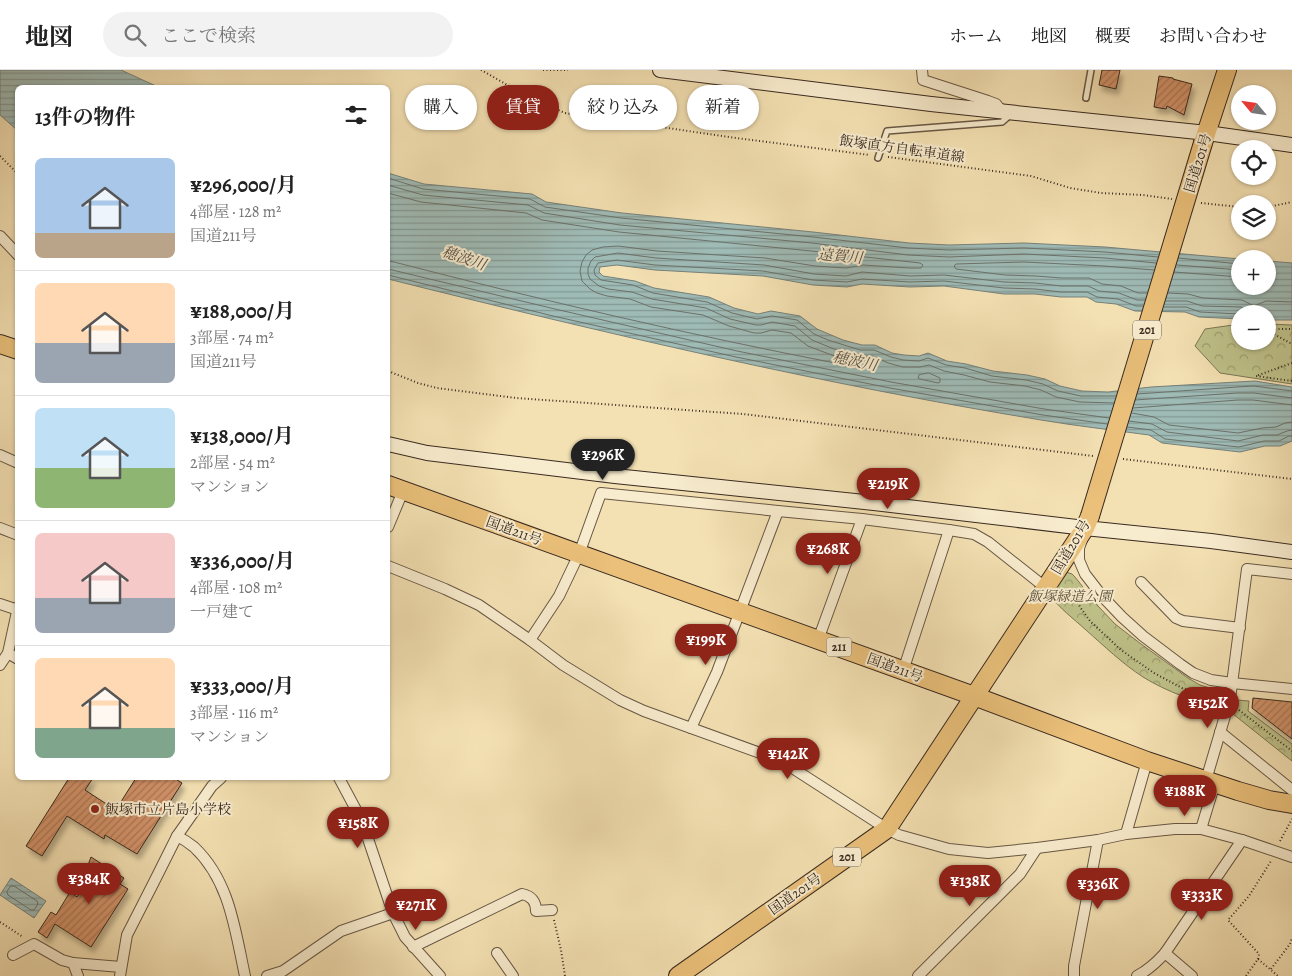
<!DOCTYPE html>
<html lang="ja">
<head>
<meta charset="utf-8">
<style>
	body { margin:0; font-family:Alegreya,"Noto Serif JP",serif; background:#f2f2f2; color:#222; height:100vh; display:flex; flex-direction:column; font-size:19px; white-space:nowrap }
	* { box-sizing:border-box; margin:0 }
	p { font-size:16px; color:#767676 }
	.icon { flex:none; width:28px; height:28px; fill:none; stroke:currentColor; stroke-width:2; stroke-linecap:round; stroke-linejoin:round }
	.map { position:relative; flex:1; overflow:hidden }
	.details { position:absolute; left:15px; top:15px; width:375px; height:695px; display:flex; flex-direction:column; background:#fff; border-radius:8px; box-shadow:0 1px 4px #0004 }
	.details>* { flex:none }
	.hud { position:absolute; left:405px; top:15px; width:475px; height:45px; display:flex; gap:10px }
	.needle { width:32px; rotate:299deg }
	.tools { position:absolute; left:1231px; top:15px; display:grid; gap:10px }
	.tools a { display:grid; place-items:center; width:45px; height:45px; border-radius:50%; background:#fff; box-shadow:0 1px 4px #0004; font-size:25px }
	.price { position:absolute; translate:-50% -42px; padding:0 11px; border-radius:18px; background:#8f2418; color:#fff; font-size:16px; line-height:32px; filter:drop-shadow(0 1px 2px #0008) }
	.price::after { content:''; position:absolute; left:50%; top:30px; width:15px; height:11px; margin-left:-8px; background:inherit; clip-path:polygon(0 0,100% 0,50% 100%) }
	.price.active { background:#222; color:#fff }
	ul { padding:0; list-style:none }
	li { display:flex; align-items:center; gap:15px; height:125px; padding:0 20px }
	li+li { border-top:1px solid #e0e0e0 }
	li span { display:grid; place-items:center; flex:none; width:140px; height:100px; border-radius:8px; color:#555 }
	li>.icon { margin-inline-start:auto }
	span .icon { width:60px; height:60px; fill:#fffc; stroke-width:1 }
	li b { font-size:21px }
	h2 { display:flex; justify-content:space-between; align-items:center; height:60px; padding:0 20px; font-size:21px }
	.chip { padding:0 18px; border-radius:22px; background:#fff; box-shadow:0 1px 4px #0004; font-size:18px; line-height:45px }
	.chip.active { background:#8f2418; color:#fff }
	header { display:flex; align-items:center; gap:30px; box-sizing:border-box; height:70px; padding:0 25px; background:#fff; border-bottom:1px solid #e0e0e0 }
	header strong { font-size:24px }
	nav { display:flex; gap:28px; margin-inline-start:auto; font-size:18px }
	.search { width:350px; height:45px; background:#f2f2f2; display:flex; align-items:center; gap:12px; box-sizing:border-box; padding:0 18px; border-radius:28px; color:#767676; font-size:19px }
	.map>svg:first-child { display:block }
	.park { fill:url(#park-crowns); stroke:#7c7655 }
	.water { fill:url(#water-rules); stroke:#76817a }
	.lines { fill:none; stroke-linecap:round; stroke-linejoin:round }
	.shore { stroke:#6c726b; stroke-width:1 }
	.building { fill:url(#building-hatch); stroke:#392a20; filter:url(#shadow) }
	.lane-casing { stroke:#685845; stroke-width:8 }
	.street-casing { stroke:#685845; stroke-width:12 }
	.secondary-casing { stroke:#392a20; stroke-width:16 }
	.highway-casing { stroke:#392a20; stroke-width:20 }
	.path { stroke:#392a20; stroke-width:2; stroke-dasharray:1 2.5; stroke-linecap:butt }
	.lane { stroke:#f8ecce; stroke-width:5 }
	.street { stroke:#f8ecce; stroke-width:10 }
	.secondary { stroke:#f8ecce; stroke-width:14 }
	.highway { stroke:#eac07a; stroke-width:18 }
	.highway-bridge-casing { stroke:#392a20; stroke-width:20; stroke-linecap:butt }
	.highway-bridge { stroke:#eac07a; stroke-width:18 }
	.poi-dot { fill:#8f2418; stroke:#f8ecce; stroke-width:2 }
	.labels { text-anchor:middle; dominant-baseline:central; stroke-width:4; stroke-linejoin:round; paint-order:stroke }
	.shield { fill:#f8ecce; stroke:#726454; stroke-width:1 }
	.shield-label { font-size:12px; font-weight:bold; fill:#392a20 }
	.street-label { font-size:14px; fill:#392a20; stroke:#f8ecce }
	.park-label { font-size:14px; font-style:italic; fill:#5a503a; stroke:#f8ecce }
	.poi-label { font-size:14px; fill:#392a20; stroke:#f8ecce; text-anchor:start }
	.water-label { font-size:15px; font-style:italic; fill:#524e46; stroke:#f8ecce }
</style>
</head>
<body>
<header>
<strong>地図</strong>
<div class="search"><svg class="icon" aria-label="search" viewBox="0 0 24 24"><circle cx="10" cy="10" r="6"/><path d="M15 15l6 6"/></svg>ここで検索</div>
<nav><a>ホーム</a><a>地図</a><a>概要</a><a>お問い合わせ</a></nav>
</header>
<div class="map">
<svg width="1292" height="906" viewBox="0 0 1292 906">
	<defs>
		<pattern id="park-crowns" width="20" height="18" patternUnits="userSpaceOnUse" patternTransform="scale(1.25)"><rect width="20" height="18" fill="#bfc28a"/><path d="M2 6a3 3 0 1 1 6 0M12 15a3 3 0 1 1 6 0" fill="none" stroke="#9c9e70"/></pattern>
		<pattern id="water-rules" width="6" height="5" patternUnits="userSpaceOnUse" patternTransform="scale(1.25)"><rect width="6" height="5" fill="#9fbbb6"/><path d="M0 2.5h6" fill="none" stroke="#839894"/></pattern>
		<pattern id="building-hatch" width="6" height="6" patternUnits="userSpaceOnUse" patternTransform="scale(1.25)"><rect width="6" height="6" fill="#d29269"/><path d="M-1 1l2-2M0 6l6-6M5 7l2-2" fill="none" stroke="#ab7756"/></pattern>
		<filter id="shadow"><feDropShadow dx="3" dy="5.5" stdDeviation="2.5" flood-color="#0004"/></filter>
	</defs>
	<rect width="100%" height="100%" fill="#f4e1b3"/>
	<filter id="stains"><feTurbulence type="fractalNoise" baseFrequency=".004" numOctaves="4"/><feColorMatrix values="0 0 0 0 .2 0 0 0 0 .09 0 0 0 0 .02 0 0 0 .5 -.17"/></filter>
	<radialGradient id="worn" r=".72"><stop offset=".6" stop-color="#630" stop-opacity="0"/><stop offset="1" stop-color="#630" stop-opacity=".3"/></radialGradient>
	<g class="park">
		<path d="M1240,254V271H1268V254L1292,255V314L1220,303L1195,276L1205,259Z"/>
		<path d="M1066,502L1072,504L1075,507L1098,536L1115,554L1141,574L1188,608L1200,615L1227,623L1222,640C1195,631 1167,622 1143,607C1123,594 1104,576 1086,560C1074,549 1060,539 1050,525Z"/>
		<path d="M1236,630L1249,631L1248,641L1292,674V691L1233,644Z"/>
	</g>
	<g class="water">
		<path d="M0,0H121L158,17L18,18L17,60L0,45Z"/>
		<path d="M388,103L424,114L532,124L546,132L622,143L813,162L909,173L949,175L1024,173L1105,177L1240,189V216H1268V191L1292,193V250H1268V244H1240V249L1199,247L1185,242L1135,241L1116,234L1096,232L1087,227H1061L1035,224H1004L944,216L910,217L862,214L847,217L813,215L763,206L655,200L617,195L600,197L599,202L603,206L635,211L654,218L709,227L734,238L758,244L771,241L800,246L817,259L843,270L862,275H875L892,283L904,285L919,286L928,283L947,291L966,294L993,301L1027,305L1045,309L1060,316L1082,321L1108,322L1151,317L1237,312L1255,311L1292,317V371L1280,376H1265L1240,382L1162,373L1149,365C1113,360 1077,356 1041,350C821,314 604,263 388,209Z"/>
		<path d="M11,808L46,831L34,848L0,825Z"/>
	</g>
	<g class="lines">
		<g class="shore">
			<path d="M388,108L423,119L530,129L545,137L621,148L813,167L908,178L949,180L1024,178L1105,182L1158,187"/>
			<path d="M388,115L423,125L528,135L544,143L620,155L812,173L908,185L949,187L1024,184L1105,188L1156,193"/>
			<path d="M388,123L421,132L526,143L542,150L619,162L811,181L920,193L923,195L921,198H910L863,195L846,198L815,196L765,188L657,181L618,176L603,177L592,180L586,185L582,192L580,201L582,211L590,219L597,223L607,226L630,229L651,237L703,245L729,256L754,263H761L772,260L791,263L808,276L842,289L843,292L840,294C690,265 541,230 394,192L388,191"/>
			<path d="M1178,188L1240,194"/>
			<path d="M1177,195L1240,200"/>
			<path d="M388,199L555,239L737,281L891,312L1044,339L1109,348"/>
			<path d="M1174,202L1240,207"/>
			<path d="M388,205L553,246L736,287L890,318L1043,345L1107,354"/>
			<path d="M1147,223H1138L1121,216L1102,214L1089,208H1062L1036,206L1005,205L956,199L954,196L956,194L1024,192L1104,196L1154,200"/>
			<path d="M1168,223L1188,224L1203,228L1242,230L1254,236L1266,231L1292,232"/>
			<path d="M1166,231H1187L1202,236L1241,237L1246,240L1250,244"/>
			<path d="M1164,237H1186L1200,242L1240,244"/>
			<path d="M929,303L940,308V312L938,313L920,309L918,308L919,305Z"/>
			<path d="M1137,324L1237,317L1254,316L1292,321"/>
			<path d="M1116,326H1081L1058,321L1043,314L1026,310L992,306L965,298L946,295L928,288L919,291L903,290L891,287L874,280H860L828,270L814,264L797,250L772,246L757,249L732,243L707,232L653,223L633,215L601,210L595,205L594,200L598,193L617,190L655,195L763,201L813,210L847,212L862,209L910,212L944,211L1004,218L1035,219L1061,222H1087L1097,227L1118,229L1136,236H1143"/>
			<path d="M1135,330L1237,323H1254L1292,328"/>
			<path d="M1114,333L1080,332L1056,327L1041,320L1025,316L990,312L964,305L944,301L929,295L920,297H903L888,293L873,286H858L839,281L812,270L795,256L772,252L761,255H756L730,249L706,238L652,229L632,222L608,219L599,216L590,209L588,204V198L591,191L595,187L618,183L656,188L764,195L814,204L846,206L862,202L910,206L944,205L1004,212L1035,213L1061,216H1088L1099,221L1119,223L1137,230H1145"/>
			<path d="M1133,338L1238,330H1253L1292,335"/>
			<path d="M1132,343L1154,347L1169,355L1238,363L1262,358L1276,357L1285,353L1292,352"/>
			<path d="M1129,351L1152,354L1167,362L1238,371L1263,365H1277L1287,361L1292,360"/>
			<path d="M1127,357L1151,360L1165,369L1239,377L1264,371H1279L1289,366H1292"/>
			<path d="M11,816H14L37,831L38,834L34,840H31L8,825L7,822Z"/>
		</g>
	</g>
	<g class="building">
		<path d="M1102,0H1120L1116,19L1099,15Z"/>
		<path d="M1159,6L1173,8V9L1192,14L1184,45L1167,36L1166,39L1154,37Z"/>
		<path d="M1253,628L1292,632V669L1252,638Z"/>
		<path d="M69,708H93L85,720L111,737L112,735L117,738L136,708H174L182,713L137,784L105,765L104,769L67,746L42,786L26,776Z"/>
		<path d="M91,787L124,808L120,814L128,819L91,877L55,854L47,868L38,862L51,842L56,845L70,822L77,827L89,808L83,804L87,798Z"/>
	</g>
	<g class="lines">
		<defs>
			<g id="lane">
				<path d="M1086,28L1091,0"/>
				<path d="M878,88L887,61L1002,52L1010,45"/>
			</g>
			<g id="street">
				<path d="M922,0L923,10L988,31L996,34L1001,40"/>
				<path d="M0,166L18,185"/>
				<path d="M0,385L18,393"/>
				<path d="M388,457L403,421"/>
				<path d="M0,458L18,465"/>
				<path d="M949,460L974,464L988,472L1046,518"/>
				<path d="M1082,470L1079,478V490L1085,504L1102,526L1122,547L1143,566L1180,594L1193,603L1211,610L1232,613L1292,619"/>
				<path d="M388,496L445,519L479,535L530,570L563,595L620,630L644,641L771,687L794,699L887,759L899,765L949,779L988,783L1037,778L1098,770L1126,764L1175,759H1201L1242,770L1292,787"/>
				<path d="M1141,512L1176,548L1183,551L1240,558"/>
				<path d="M0,534L18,540"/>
				<path d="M530,570L559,526L579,484L601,423L778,441"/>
				<path d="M818,570L862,449"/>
				<path d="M8,583L18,589"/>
				<path d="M0,595L8,583L18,537"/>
				<path d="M691,658L717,602L778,441L862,449L949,460L903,601"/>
				<path d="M1220,662L1292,720"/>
				<path d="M339,708L362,751L393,843L405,867L440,906"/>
				<path d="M1206,710L1230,629L1247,499L1292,504"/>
				<path d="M1201,759L1215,713"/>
				<path d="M1126,764L1147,691"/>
				<path d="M177,766C183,769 189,773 194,777C230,811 235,860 245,906"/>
				<path d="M413,877L522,824C531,826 536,831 536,841L552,840"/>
				<path d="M497,883L513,906"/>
				<path d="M1165,883L1192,906"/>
				<path d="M13,885L34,874L62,890L73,893L121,897"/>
				<path d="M73,893L78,906"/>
				<path d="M120,906L127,865L154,812L177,766L212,716L221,708"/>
				<path d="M267,906L283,901L341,861L393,843"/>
				<path d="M918,906L1020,804L1037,778"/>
				<path d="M1074,906V896L1098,770"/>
				<path d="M1137,906C1148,900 1157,892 1165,883L1242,770"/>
			</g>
			<g id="secondary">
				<path d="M660,0L931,34L1207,63L1292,75"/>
				<path d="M388,374L427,383L615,406L874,433L1085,458L1211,471L1292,482"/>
			</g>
			<g id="highway">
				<path d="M1203,73L1227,0"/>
				<path d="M0,274L18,280"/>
				<path d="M388,415L974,626L1147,691L1238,721L1269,730L1292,734"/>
				<path d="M678,906L887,759L1085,458L1090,446"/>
			</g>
		</defs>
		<use href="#lane" class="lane-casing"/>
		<use href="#street" class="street-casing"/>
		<use href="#secondary" class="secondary-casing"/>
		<use href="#highway" class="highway-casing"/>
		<g class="path">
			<path d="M481,0L527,26L565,43L736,68L870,85"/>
			<path d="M543,0H568"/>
			<path d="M0,86L18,104"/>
			<path d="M888,87L1031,106L1070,118L1101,123L1143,125L1172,129"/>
			<path d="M1201,133L1240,137"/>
			<path d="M1268,137L1292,132"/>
			<path d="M1268,259H1292"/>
			<path d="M1268,261L1292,274"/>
			<path d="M1292,293L1256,306L1292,311"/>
			<path d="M388,301L418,313L437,318L516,328L743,344L1093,386"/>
			<path d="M1123,389L1292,409"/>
			<path d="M1073,523L1080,537L1090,551L1121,580L1154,603L1182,618L1219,629"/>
			<path d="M1239,640L1292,681"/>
			<path d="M1280,771L1292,749"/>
			<path d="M554,850L561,880L565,906"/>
			<path d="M0,852L23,867"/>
			<path d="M1258,889L1259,884L1228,850L1249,826L1271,791"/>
			<path d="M1271,899L1290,874L1292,868"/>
			<path d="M1246,906L1258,889L1278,906"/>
		</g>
		<use href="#lane" class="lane"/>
		<use href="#street" class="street"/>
		<use href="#secondary" class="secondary"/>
		<use href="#highway" class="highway"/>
		<defs>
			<path id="highway-bridge" d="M1090,446L1203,73"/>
		</defs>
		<use href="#highway-bridge" class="highway-bridge-casing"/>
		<use href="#highway-bridge" class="highway-bridge"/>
	</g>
	<circle class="poi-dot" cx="95" cy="739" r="5"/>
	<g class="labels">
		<g class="shield">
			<rect x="1133" y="250.5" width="28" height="19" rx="4"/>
			<rect x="826.5" y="567.5" width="25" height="19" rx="4"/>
			<rect x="833" y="777.5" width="28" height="19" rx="4"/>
		</g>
		<g class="shield-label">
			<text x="1147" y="260">201</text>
			<text x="839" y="577">211</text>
			<text x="847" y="787">201</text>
		</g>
		<g class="street-label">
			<text transform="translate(902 79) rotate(8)">飯塚直方自転車道線</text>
			<text transform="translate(1198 93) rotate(-73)">国道201号</text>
			<text transform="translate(514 461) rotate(20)">国道211号</text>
			<text transform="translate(1071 477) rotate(-59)">国道201号</text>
			<text transform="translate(895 598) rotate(20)">国道211号</text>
			<text transform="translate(795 824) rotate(-35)">国道201号</text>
		</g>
		<g class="park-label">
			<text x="1070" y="526">飯塚緑道公園</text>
		</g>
		<g class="poi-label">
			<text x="105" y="739">飯塚市立片島小学校</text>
		</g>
		<g class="water-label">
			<text transform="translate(840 186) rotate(5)">遠賀川</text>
			<text transform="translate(464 188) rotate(19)">穂波川</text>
			<text transform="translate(855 291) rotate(12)">穂波川</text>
		</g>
	</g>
	<rect width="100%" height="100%" filter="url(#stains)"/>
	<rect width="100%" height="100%" fill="url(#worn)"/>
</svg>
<div class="tools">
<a><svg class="needle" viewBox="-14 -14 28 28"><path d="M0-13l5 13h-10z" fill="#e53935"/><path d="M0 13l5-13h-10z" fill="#767676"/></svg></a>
<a><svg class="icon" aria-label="locate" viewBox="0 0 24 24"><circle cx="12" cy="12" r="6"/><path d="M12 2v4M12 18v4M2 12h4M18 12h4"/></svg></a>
<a><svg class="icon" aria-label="layers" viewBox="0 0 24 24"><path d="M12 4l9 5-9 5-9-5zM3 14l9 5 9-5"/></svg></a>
<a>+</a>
<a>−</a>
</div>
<b class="price active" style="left:603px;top:411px">¥296K</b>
<b class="price" style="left:888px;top:440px">¥219K</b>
<b class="price" style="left:828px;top:505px">¥268K</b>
<b class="price" style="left:706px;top:596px">¥199K</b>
<b class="price" style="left:1208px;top:659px">¥152K</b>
<b class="price" style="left:788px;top:710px">¥142K</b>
<b class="price" style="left:1185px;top:747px">¥188K</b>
<b class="price" style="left:358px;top:779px">¥158K</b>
<b class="price" style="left:89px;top:835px">¥384K</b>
<b class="price" style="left:970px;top:837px">¥138K</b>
<b class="price" style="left:1098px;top:840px">¥336K</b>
<b class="price" style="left:1202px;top:851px">¥333K</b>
<b class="price" style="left:416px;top:861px">¥271K</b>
<div class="hud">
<a class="chip">購入</a>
<a class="chip active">賃貸</a>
<a class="chip">絞り込み</a>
<a class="chip">新着</a>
</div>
<section class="details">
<h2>13件の物件<svg class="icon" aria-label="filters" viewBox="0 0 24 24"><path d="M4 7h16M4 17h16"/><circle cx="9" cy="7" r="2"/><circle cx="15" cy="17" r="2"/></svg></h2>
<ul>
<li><span style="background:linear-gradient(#a9c7e8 75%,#b9a48a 0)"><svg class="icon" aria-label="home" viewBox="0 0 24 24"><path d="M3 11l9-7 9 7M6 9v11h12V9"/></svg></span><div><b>¥296,000/月</b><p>4部屋 · 128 m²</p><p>国道211号</p></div></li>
<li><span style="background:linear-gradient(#ffd9b3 60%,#9aa5b1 0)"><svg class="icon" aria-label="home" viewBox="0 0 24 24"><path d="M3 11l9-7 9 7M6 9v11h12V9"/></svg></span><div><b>¥188,000/月</b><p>3部屋 · 74 m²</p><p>国道211号</p></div></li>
<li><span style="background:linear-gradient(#bfe0f5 60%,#8fb573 0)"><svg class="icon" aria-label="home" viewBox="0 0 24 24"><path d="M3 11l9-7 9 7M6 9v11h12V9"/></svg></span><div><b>¥138,000/月</b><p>2部屋 · 54 m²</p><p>マンション</p></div></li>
<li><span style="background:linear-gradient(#f6c9c9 65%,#9aa5b1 0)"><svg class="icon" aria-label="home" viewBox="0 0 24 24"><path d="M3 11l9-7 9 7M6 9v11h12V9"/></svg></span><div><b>¥336,000/月</b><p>4部屋 · 108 m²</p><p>一戸建て</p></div></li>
<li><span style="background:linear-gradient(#ffd9b3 70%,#7fa58c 0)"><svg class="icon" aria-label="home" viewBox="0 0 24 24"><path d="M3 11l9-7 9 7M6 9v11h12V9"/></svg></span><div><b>¥333,000/月</b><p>3部屋 · 116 m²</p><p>マンション</p></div></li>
</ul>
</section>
</div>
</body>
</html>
